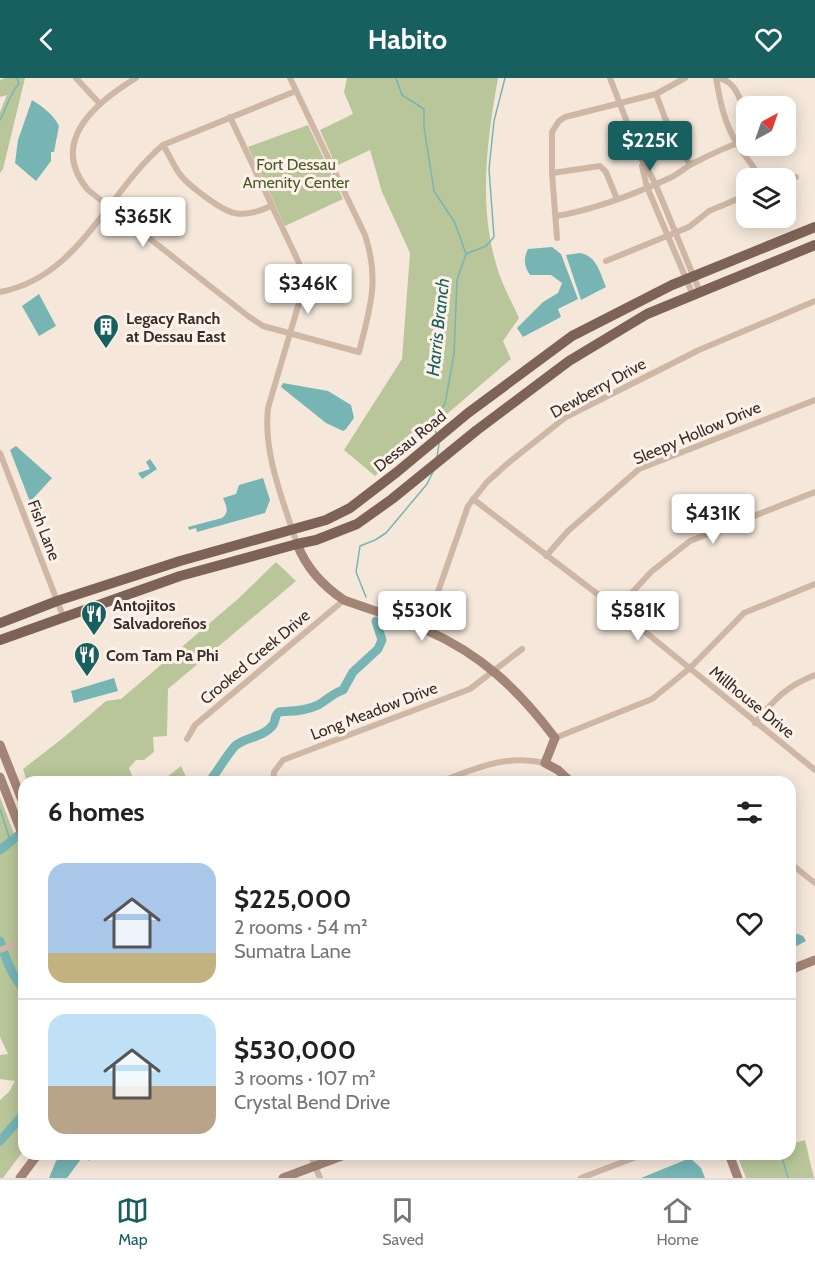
<!DOCTYPE html>
<html lang="en">
<head>
<meta charset="utf-8">
<style>
	body { margin:0; font-family:Cabin,sans-serif; background:#f2f2f2; color:#222; height:100vh; display:flex; flex-direction:column; font-size:22px; white-space:nowrap }
	* { box-sizing:border-box; margin:0 }
	p { font-size:20px; color:#767676 }
	.icon { flex:none; width:33px; height:33px; fill:none; stroke:currentColor; stroke-width:2; stroke-linecap:round; stroke-linejoin:round }
	.map { position:relative; flex:1; overflow:hidden }
	.side { position:absolute; left:18px; top:698px; width:778px; height:384px; display:flex; flex-direction:column; background:#fff; border-radius:18px; box-shadow:0 3px 15px #0003 }
	.side>* { flex:none }
	.needle { width:39px; rotate:40deg }
	.tools { position:absolute; left:736px; top:18px; display:grid; gap:12px }
	.tools a { display:grid; place-items:center; width:60px; height:60px; border-radius:12px; background:#fff; box-shadow:0 3px 15px #0003; font-size:30px }
	.price { position:absolute; translate:-50% -51px; padding:0 14px; border-radius:6px; background:#fff; color:#222; font-size:20px; line-height:39px; filter:drop-shadow(0 2px 3px #0008) }
	.price::after { content:''; position:absolute; left:50%; top:36px; width:18px; height:14px; margin-left:-9px; background:inherit; clip-path:polygon(0 0,100% 0,50% 100%) }
	.price.selected { background:#185f60; color:#fff }
	ul { padding:0; list-style:none }
	li { display:flex; align-items:center; gap:18px; height:150px; padding:0 30px }
	li+li { border-top:2px solid #e0e0e0 }
	li span { display:grid; place-items:center; flex:none; width:168px; height:120px; border-radius:18px; color:#555 }
	li>.icon { margin-inline-start:auto }
	span .icon { width:72px; height:72px; fill:#fffc; stroke-width:1 }
	li b { font-size:26px }
	h2 { display:flex; justify-content:space-between; align-items:center; height:72px; padding:0 30px; font-size:26px }
	header { display:flex; justify-content:space-between; align-items:center; height:78px; padding:0 30px; background:#185f60; color:#fff; font-size:27px; font-weight:700 }
	.dock { display:flex; justify-content:space-around; align-items:center; height:84px; border-top:2px solid #e0e0e0; background:#fff; font-size:16px; color:#767676 }
	.dock a { display:grid; justify-items:center; gap:3px }
	.dock .selected { color:#185f60 }
	.map>svg:first-child { display:block }
	.green { fill:#b9c699 }
	.water { fill:#77b5b5 }
	.lines { fill:none; stroke-linecap:round; stroke-linejoin:round }
	.stream { stroke:#77b5b5; stroke-width:1.5 }
	.river { stroke:#77b5b5; stroke-width:9 }
	.street { stroke:#cfb7a6; stroke-width:6 }
	.secondary { stroke:#a38577; stroke-width:9 }
	.primary { stroke:#7d6257; stroke-width:10 }
	.labels { text-anchor:middle; dominant-baseline:central; stroke-width:6; stroke-linejoin:round; paint-order:stroke }
	.park-label { font-size:16px; fill:#4b5b28; stroke:#fcf2e9 }
	.poi-label { font-size:16px; font-weight:bold; fill:#3a2c28; stroke:#fcf2e9; text-anchor:start }
	.street-label { font-size:16px; fill:#3a2c28; stroke:#fcf2e9 }
	.water-label { font-size:18px; font-style:italic; fill:#185f60; stroke:#fcf2e9 }
</style>
</head>
<body>
<header><svg class="icon" aria-label="back" viewBox="0 0 24 24"><path d="M15 5l-7 7 7 7"/></svg>Habito<svg class="icon" aria-label="heart" viewBox="0 0 24 24"><path d="M12 20l-8-8c-3-5 5-10 8-4 3-6 11-1 8 4z"/></svg></header>
<div class="map">
<svg width="815" height="1100" viewBox="0 0 815 1100">
	<rect width="100%" height="100%" fill="#f5e8db"/>
	<g class="green">
		<path d="M5,0H25L3,91L0,95V34L7,17L0,19V2Z"/>
		<path d="M347,0H498C487,62 478,128 497,189C502,207 512,224 519,240L503,263L511,281L375,398L344,372L402,281L410,175L382,114L370,72L336,88L320,52L353,36L344,14Z"/>
		<path d="M308,47L343,121L285,148L248,69Z"/>
		<path d="M276,484L296,503L168,611L167,658L153,659L154,674L144,682H136L129,690L134,703H27L23,691L63,660L106,623L121,621L239,520Z"/>
		<path d="M181,688L188,703H162Z"/>
		<path d="M0,719L24,782V1072L3,1100H0V1022L9,1014L15,1003L0,1001V977L8,976L0,959Z"/>
		<path d="M805,1062L814,1100H746L739,1082L761,1076H790L791,1066Z"/>
	</g>
	<g class="water">
		<path d="M32,22C42,28 54,37 59,48L54,74H51V83L36,103L15,85L18,62Z"/>
		<path d="M552,169L561,176L578,221L558,231L561,239L523,259L517,250L543,224L558,215L562,205L551,197H530C524,188 523,181 528,171Z"/>
		<path d="M580,175C597,178 600,195 606,209L581,222L566,177Z"/>
		<path d="M39,216L56,248L39,258L22,228Z"/>
		<path d="M283,305L328,313L351,327L354,340L346,351L343,353L326,345L281,309Z"/>
		<path d="M16,368L52,400L30,424L10,372Z"/>
		<path d="M150,381L157,391L142,401L138,395L150,391L146,384Z"/>
		<path d="M263,400L270,422L265,435L197,454L196,450L189,452L188,449L222,440C230,434 226,428 223,420L236,416L239,407Z"/>
		<path d="M114,600L118,613L74,625L71,613Z"/>
		<path d="M795,855L803,858L806,863L791,871V857Z"/>
		<path d="M63,1076H91L92,1078L89,1083L84,1079L81,1081L67,1100H49L56,1083Z"/>
		<path d="M690,1080L701,1090L705,1100H641Z"/>
	</g>
	<g class="lines">
		<g class="stream">
			<path d="M396,0L402,17L424,31V49L434,113L455,145L466,176L457,202L454,276L445,326L433,342L436,355"/>
			<path d="M0,42C6,31 11,13 19,6L17,0"/>
			<path d="M466,176L486,168L494,159L489,91L494,43L505,0"/>
			<path d="M437,379L439,366"/>
			<path d="M366,519L356,494L360,468L375,462L386,455L427,406L434,392"/>
			<path d="M0,731L10,762"/>
			<path d="M781,1076L788,1100"/>
			<path d="M93,1078L103,1076"/>
		</g>
		<g class="river">
			<path d="M209,704C218,693 226,678 235,668C244,659 263,660 273,647C276,642 274,638 279,634C292,633 306,633 318,627C327,622 333,615 343,612L353,594L378,571L382,562L376,543"/>
			<path d="M0,772L24,753"/>
			<path d="M0,863C6,881 11,897 24,911"/>
			<path d="M0,1063L22,1038L24,1021"/>
		</g>
		<g class="street">
			<path d="M76,0L100,26"/>
			<path d="M136,0C95,25 48,64 88,112L248,238L263,248L359,274C370,230 380,202 365,157L290,0"/>
			<path d="M610,0L640,78L655,105L700,214"/>
			<path d="M716,0C720,23 724,44 736,64C743,77 754,87 760,100"/>
			<path d="M719,0C737,4 741,24 747,40"/>
			<path d="M656,16L665,40L690,87"/>
			<path d="M230,39L299,185L302,207L301,218L268,330C263,376 283,422 297,466"/>
			<path d="M163,67C169,76 173,87 179,95C185,104 195,111 203,117C229,137 241,142 271,128"/>
			<path d="M642,88L647,109L693,217"/>
			<path d="M552,95L600,88L606,94L617,121"/>
			<path d="M786,103L796,99"/>
			<path d="M557,138C597,131 635,116 672,99C679,95 685,90 692,86C709,77 728,68 747,62"/>
			<path d="M557,160L552,95V54L559,43L565,39L656,16L685,0"/>
			<path d="M606,183L689,149L709,133L747,117"/>
			<path d="M0,214C80,199 107,114 163,67L296,13"/>
			<path d="M0,375L63,538"/>
			<path d="M473,421L617,531L815,692"/>
			<path d="M546,478L568,453L639,391L815,322"/>
			<path d="M617,531L651,494L690,463L815,414"/>
			<path d="M425,551L468,428L487,404L507,386L566,339L699,272L815,223"/>
			<path d="M755,645C774,622 786,608 815,597"/>
			<path d="M555,660L652,621L690,590L744,535L815,506"/>
			<path d="M187,661L195,647L344,522"/>
			<path d="M273,704L274,694L283,682L470,611L522,571"/>
			<path d="M440,704C477,690 505,676 545,685"/>
			<path d="M790,785L815,805"/>
			<path d="M0,872L24,863"/>
			<path d="M310,1076L320,1100"/>
			<path d="M581,1100L636,1079L635,1076"/>
		</g>
		<g class="secondary">
			<path d="M297,466C306,489 323,508 344,522C371,532 400,540 426,552C481,576 519,612 555,660L545,685L558,692L571,704"/>
			<path d="M0,667L24,727"/>
			<path d="M0,699L24,761"/>
			<path d="M790,892L815,882"/>
			<path d="M729,1076L738,1100"/>
			<path d="M20,1100L38,1076"/>
			<path d="M283,1100L347,1076"/>
		</g>
		<g class="primary">
			<path d="M0,545L57,523L180,483L326,442L350,430L397,394L468,335L572,258L672,207L815,149"/>
			<path d="M0,562L180,498L297,466L316,462L357,446L392,421L477,352L569,283L647,236L815,167"/>
		</g>
	</g>
	<defs>
		<symbol id="building-pin" viewBox="-11 -11 22 30"><path d="M0 17L-7.5 6A9.5 9.5 0 1 1 7.5 6Z" fill="#185f60" stroke="#fcf2e9"/><path d="M-4-6H4V6H1V3H-1V6H-4ZM-2.5-4.3h1.7v1.8h-1.7ZM.8-4.3h1.7v1.8H.8ZM-2.5-1h1.7V.8h-1.7ZM.8-1h1.7V.8H.8Z" fill="#fff"/></symbol>
		<symbol id="restaurant-pin" viewBox="-11 -11 22 30"><path d="M0 17L-7.5 6A9.5 9.5 0 1 1 7.5 6Z" fill="#185f60" stroke="#fcf2e9"/><path d="M-5-6h1v4h1v-4h1v4h1v-4h1v5L-1.5 .5V6h-2V.5L-5-1ZM5-6V6H3V1.5H1.5Q1.5-4 5-6Z" fill="#fff"/></symbol>
	</defs>
	<g fill-rule="evenodd">
		<use href="#building-pin" x="91" y="234" width="30" height="40"/>
		<use href="#restaurant-pin" x="79" y="521" width="30" height="40"/>
		<use href="#restaurant-pin" x="72" y="562" width="30" height="40"/>
	</g>
	<g class="labels">
		<g class="park-label">
			<text x="296" y="86">Fort Dessau<tspan x="296" dy="18">Amenity Center</tspan></text>
		</g>
		<g class="poi-label">
			<text x="126" y="240">Legacy Ranch<tspan x="126" dy="18">at Dessau East</tspan></text>
			<text x="113" y="527">Antojitos<tspan x="113" dy="18">Salvadoreños</tspan></text>
			<text x="106" y="577">Com Tam Pa Phi</text>
		</g>
		<g class="street-label">
			<text transform="translate(598 310) rotate(-29)">Dewberry Drive</text>
			<text transform="translate(697 355) rotate(-23)">Sleepy Hollow Drive</text>
			<text transform="translate(410 363) rotate(-39)">Dessau Road</text>
			<text transform="translate(44 452) rotate(69)">Fish Lane</text>
			<text transform="translate(255 579) rotate(-40)">Crooked Creek Drive</text>
			<text transform="translate(752 624) rotate(39)">Millhouse Drive</text>
			<text transform="translate(374 633) rotate(-21)">Long Meadow Drive</text>
		</g>
		<g class="water-label">
			<text transform="translate(438 249) rotate(-84)">Harris Branch</text>
		</g>
	</g>
</svg>
<div class="tools">
<a><svg class="needle" viewBox="-14 -14 28 28"><path d="M0-13l5 13h-10z" fill="#e53935"/><path d="M0 13l5-13h-10z" fill="#767676"/></svg></a>
<a><svg class="icon" aria-label="layers" viewBox="0 0 24 24"><path d="M12 4l9 5-9 5-9-5zM3 14l9 5 9-5"/></svg></a>
</div>
<b class="price selected" style="left:650px;top:94px">$225K</b>
<b class="price" style="left:143px;top:170px">$365K</b>
<b class="price" style="left:308px;top:237px">$346K</b>
<b class="price" style="left:713px;top:467px">$431K</b>
<b class="price" style="left:422px;top:564px">$530K</b>
<b class="price" style="left:638px;top:564px">$581K</b>
<section class="side">
<h2>6 homes<svg class="icon" aria-label="filters" viewBox="0 0 24 24"><path d="M4 7h16M4 17h16"/><circle cx="9" cy="7" r="2"/><circle cx="15" cy="17" r="2"/></svg></h2>
<ul>
<li><span style="background:linear-gradient(#a9c7e8 75%,#c2b280 0)"><svg class="icon" aria-label="home" viewBox="0 0 24 24"><path d="M3 11l9-7 9 7M6 9v11h12V9"/></svg></span><div><b>$225,000</b><p>2 rooms · 54 m²</p><p>Sumatra Lane</p></div><svg class="icon" aria-label="heart" viewBox="0 0 24 24"><path d="M12 20l-8-8c-3-5 5-10 8-4 3-6 11-1 8 4z"/></svg></li>
<li><span style="background:linear-gradient(#bfe0f5 60%,#b9a48a 0)"><svg class="icon" aria-label="home" viewBox="0 0 24 24"><path d="M3 11l9-7 9 7M6 9v11h12V9"/></svg></span><div><b>$530,000</b><p>3 rooms · 107 m²</p><p>Crystal Bend Drive</p></div><svg class="icon" aria-label="heart" viewBox="0 0 24 24"><path d="M12 20l-8-8c-3-5 5-10 8-4 3-6 11-1 8 4z"/></svg></li>
</ul>
</section>
</div>
<nav class="dock">
<a class="selected"><svg class="icon" aria-label="map" viewBox="0 0 24 24"><path d="M3 6l6-2 6 2 6-2v14l-6 2-6-2-6 2zM9 4v14M15 6v14"/></svg>Map</a>
<a><svg class="icon" aria-label="saved" viewBox="0 0 24 24"><path d="M7 4h10v16l-5-4-5 4z"/></svg>Saved</a>
<a><svg class="icon" aria-label="home" viewBox="0 0 24 24"><path d="M3 11l9-7 9 7M6 9v11h12V9"/></svg>Home</a>
</nav>
</body>
</html>
